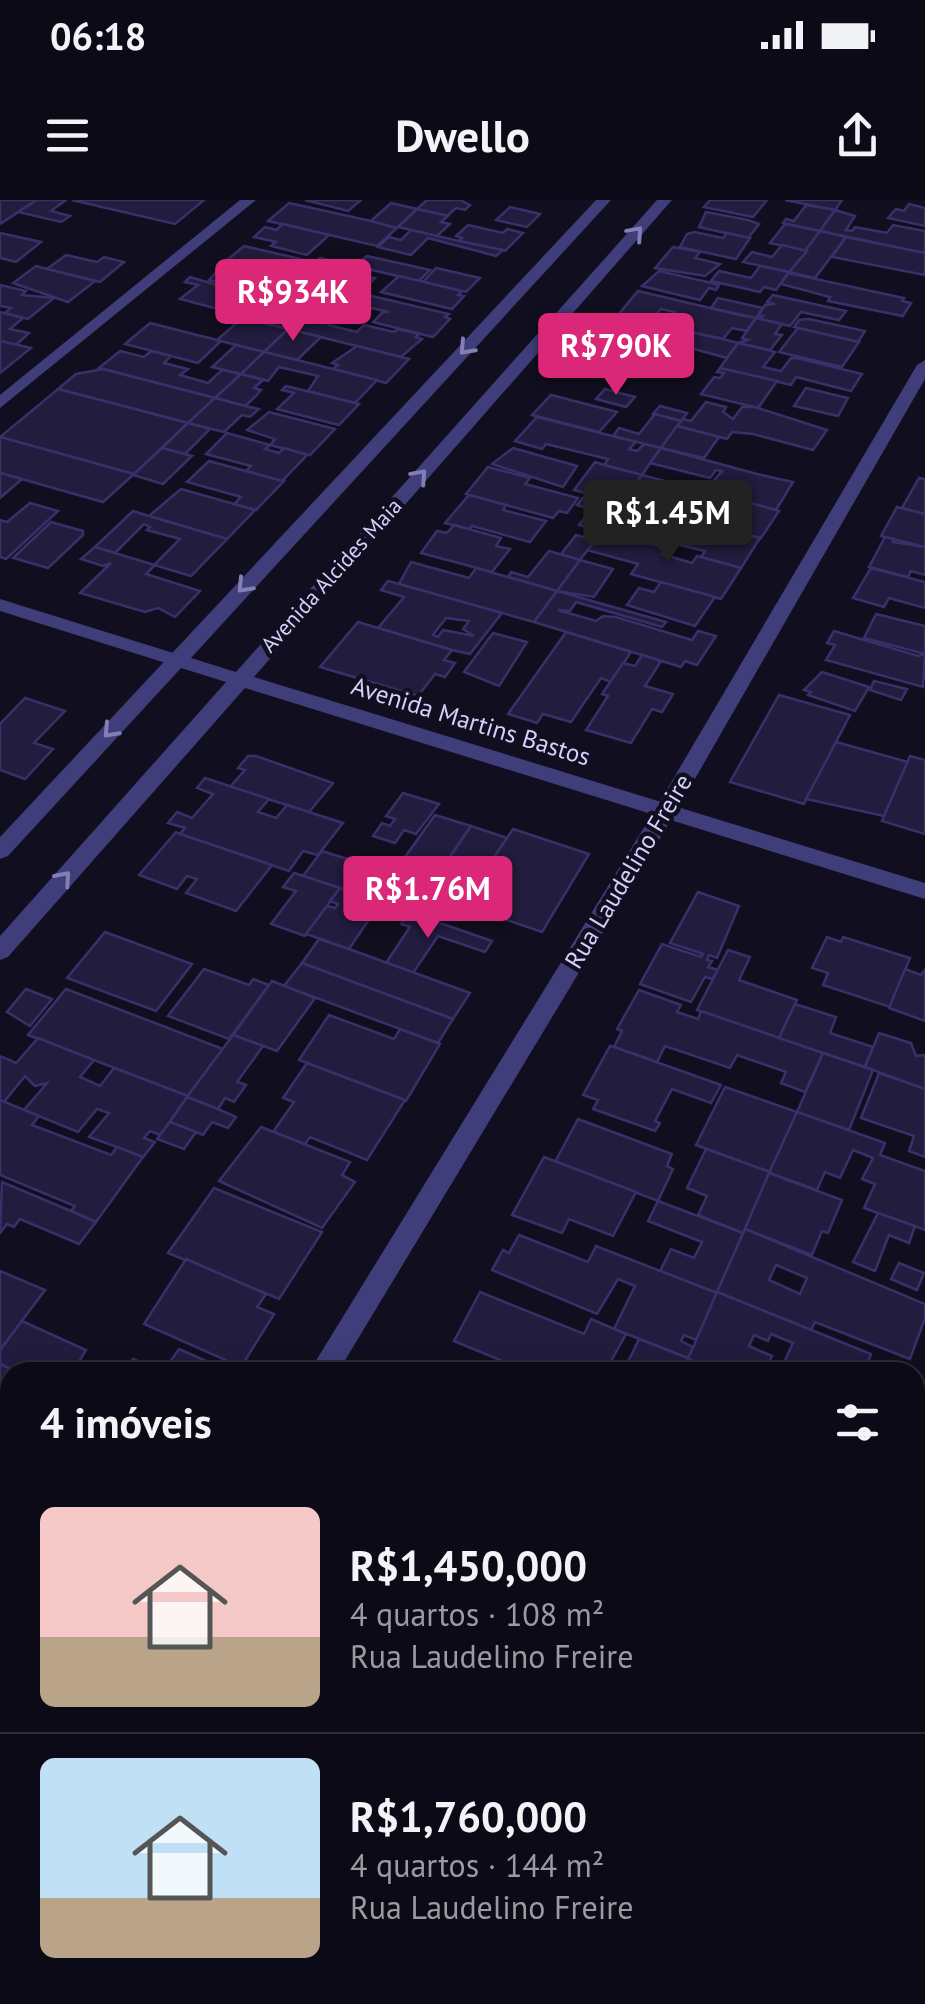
<!DOCTYPE html>
<html lang="pt">
<head>
<meta charset="utf-8">
<style>
	body { margin:0; font-family:"PT Sans",sans-serif; background:#161320; color:#f1f3f6; height:100vh; display:flex; flex-direction:column; font-size:38px; white-space:nowrap }
	* { box-sizing:border-box; margin:0 }
	p { font-size:32px; color:#9a9aa1 }
	.icon { flex:none; width:55px; height:55px; fill:none; stroke:currentColor; stroke-width:2; stroke-linecap:round; stroke-linejoin:round }
	.map { position:relative; flex:1; overflow:hidden }
	.side { position:absolute; left:0px; top:1162px; width:925px; height:642px; display:flex; flex-direction:column; background:#0d0a17; border-radius:30px 30px 0 0; box-shadow:0 5px 25px #0003,0 0 0 2px #2d2b36 }
	.side>* { flex:none }
	.price { position:absolute; translate:-50% -85px; padding:0 22px; border-radius:10px; background:#db2777; color:#fff; font-size:32px; line-height:65px; filter:drop-shadow(0 2px 5px #0008) }
	.price::after { content:''; position:absolute; left:50%; top:60px; width:30px; height:22px; margin-left:-15px; background:inherit; clip-path:polygon(0 0,100% 0,50% 100%) }
	.price.selected { background:#222; color:#fff }
	ul { padding:0; list-style:none }
	li { display:flex; align-items:center; gap:30px; height:250px; padding:0 40px }
	li+li { border-top:2px solid #2d2b36 }
	li span { display:grid; place-items:center; flex:none; width:280px; height:200px; border-radius:15px; color:#555 }
	li>.icon { margin-inline-start:auto }
	span .icon { width:120px; height:120px; fill:#fffc; stroke-width:1 }
	li b { font-size:42px }
	h2 { display:flex; justify-content:space-between; align-items:center; height:120px; padding:0 40px; font-size:42px }
	.status { display:flex; justify-content:space-between; align-items:center; height:70px; padding:0 50px; background:#0d0a17; direction:ltr }
	.status svg { height:28px; fill:currentColor }
	header { display:flex; justify-content:space-between; align-items:center; height:130px; padding:0 40px; background:#0d0a17; font-size:45px; font-weight:700 }
	.map>svg:first-child { display:block }
	.building { fill:#221c3e; stroke:#3a3069; stroke-width:2.5; fill-rule:evenodd }
	.lines { fill:none; stroke-linecap:round; stroke-linejoin:round }
	.minor { fill:#3f3d7a; fill-rule:evenodd }
	.tertiary { fill:#3f3d7a; fill-rule:evenodd }
	.oneway { stroke:#827fb4 }
	.labels { text-anchor:middle; dominant-baseline:central; stroke-width:9; stroke-linejoin:round; paint-order:stroke }
	.far-street-label { font-size:22px; fill:#d4d0fb; stroke:#110e1f }
	.street-label { font-size:25px; fill:#d4d0fb; stroke:#110e1f }
</style>
</head>
<body>
<div class="status"><b>06:18</b><svg viewBox="0 0 49 12"><path d="M0 12V9h3v3zM5 12V6h3v6zM10 12V3h3v9zM15 12V0h3v12zM26 1h20v11H26zM47 4h2v5h-2z"/></svg></div>
<header><svg class="icon" aria-label="menu" viewBox="0 0 24 24"><path d="M4 6h16M4 12h16M4 18h16"/></svg>Dwello<svg class="icon" aria-label="share" viewBox="0 0 24 24"><path d="M12 15V3M7 8l5-5 5 5M5 13v7h14v-7"/></svg></header>
<div class="map">
<svg width="925" height="1804" viewBox="0 0 925 1804">
	<rect width="100%" height="100%" fill="#110e1f"/>
	<g class="building">
		<path d="M0,0H37L0,24Z"/>
		<path d="M37,0H66L51,11L70,16L61,22L18,12Z"/>
		<path d="M72,0H204L175,24Z"/>
		<path d="M305,0H361L348,11Z"/>
		<path d="M427,0H460L470,5L465,10L456,8L447,16L417,9Z"/>
		<path d="M710,0H767L753,17L704,7Z"/>
		<path d="M785,0H842L835,10Z"/>
		<path d="M289,3L371,21L397,28L377,46L268,21Z"/>
		<path d="M391,3L417,9L397,28L371,21Z"/>
		<path d="M909,4L925,8V26L888,18L896,9L904,11Z"/>
		<path d="M806,5L835,10L820,31L783,23L786,19L794,21Z"/>
		<path d="M510,7L540,14L527,27L496,20Z"/>
		<path d="M417,9L448,16L441,22L450,24L437,36L398,27Z"/>
		<path d="M835,10L855,16L846,30L852,31L855,27L887,33L893,25L925,31V50L923,53L820,31Z"/>
		<path d="M706,12L748,20L759,24L748,38L699,27Z"/>
		<path d="M283,24L329,35L307,55L271,46L276,42L254,37L265,27L276,30Z"/>
		<path d="M785,24L820,31L807,51L770,43Z"/>
		<path d="M468,25L503,33L507,29L523,33L505,51L459,41L462,38L456,36Z"/>
		<path d="M411,30L459,41L503,50L496,56L428,38L411,55L378,47L389,37L401,40Z"/>
		<path d="M820,31L846,37L815,78L789,72Z"/>
		<path d="M694,32L723,38L727,33L750,38L736,59L680,47L687,34Z"/>
		<path d="M0,33L41,42L16,62L0,58Z"/>
		<path d="M846,37L925,53V75L832,57Z"/>
		<path d="M782,45L807,51L789,72L743,62L752,52L772,57Z"/>
		<path d="M244,46L305,60L299,69L323,74L315,81L226,61Z"/>
		<path d="M673,47L700,52L695,58L720,64L705,76L655,68Z"/>
		<path d="M66,55L97,62L104,57L124,62L100,82L47,69Z"/>
		<path d="M367,56L430,70L419,81L355,66Z"/>
		<path d="M320,58L355,66L347,74L310,66Z"/>
		<path d="M36,66L47,69L95,81L68,102L13,83Z"/>
		<path d="M222,66L274,79L262,89L278,92L294,78L316,83L299,102L272,97L209,80Z"/>
		<path d="M355,66L372,70L365,76L375,78L360,93L334,87Z"/>
		<path d="M760,66L789,72L776,90L764,87L760,92L711,81L719,71L751,78Z"/>
		<path d="M436,68L480,78L466,92L423,82Z"/>
		<path d="M659,71L712,83L719,85L716,90L709,88L700,100L642,86Z"/>
		<path d="M788,73L904,98L902,101L911,103L903,116L828,101L830,97L781,84Z"/>
		<path d="M399,76L462,91L458,95L464,96L452,109L381,92Z"/>
		<path d="M190,77L249,95L253,97L248,101L252,102L229,112L180,99L198,85L185,82Z"/>
		<path d="M0,85L26,91L22,95L54,98L28,119L5,113L11,108L0,106Z"/>
		<path d="M333,87L449,114L445,117L450,119L433,137L373,122L383,112H389L323,97Z"/>
		<path d="M638,91L740,115L756,118L747,131L732,128L723,139L664,126L675,112L661,109L656,115L664,117L658,124L618,115Z"/>
		<path d="M773,95L846,111L839,120L801,112L790,126L760,119L763,116H758L765,105L775,104L767,102Z"/>
		<path d="M718,98L763,108L756,118L711,108Z"/>
		<path d="M279,99L312,107L288,129L251,120Z"/>
		<path d="M312,107L340,114L329,125L357,132L364,125L394,132L398,129L419,134L416,137L422,139L401,157L288,129Z"/>
		<path d="M0,112L23,118L10,129L29,133L16,145L0,141Z"/>
		<path d="M613,114L653,123L647,130L678,137L667,152L596,138Z"/>
		<path d="M242,118L251,120L288,129L264,152L217,140Z"/>
		<path d="M756,118L782,124L775,134L782,135L770,150L738,143L748,140L742,138Z"/>
		<path d="M809,119L865,131L858,142L794,127L799,120Z"/>
		<path d="M150,123L217,140L221,141L198,163L125,144Z"/>
		<path d="M798,128L858,142H859L842,167L779,152Z"/>
		<path d="M288,129L321,137L297,160L264,152Z"/>
		<path d="M689,132L723,139L738,143L727,158L679,145Z"/>
		<path d="M0,141L31,148L0,173Z"/>
		<path d="M738,143L775,152L763,167L781,171L791,158H797L862,174L851,191L796,177L791,185L720,168Z"/>
		<path d="M236,145L264,152L241,174L212,167Z"/>
		<path d="M357,146L409,159L386,183L333,169L338,165L332,163Z"/>
		<path d="M120,151L144,157L151,151L171,156L164,163L188,169L180,175L208,183L222,170L241,174L215,198L99,168Z"/>
		<path d="M264,152L297,160L377,180L355,203L308,191L318,176L279,167L268,181L241,174Z"/>
		<path d="M720,168L777,181L758,208L701,194L714,177L720,178L724,173L717,172Z"/>
		<path d="M103,169L215,198L188,223L58,189L76,174Z"/>
		<path d="M241,174L263,180L254,188L261,190L256,196L245,206L215,198Z"/>
		<path d="M286,186L355,203L359,204L339,225L277,209L294,193L282,190Z"/>
		<path d="M806,188L848,198L838,216L794,206Z"/>
		<path d="M58,189L188,223L134,274L0,237Z"/>
		<path d="M605,189L635,197L626,207L596,199Z"/>
		<path d="M551,195L617,212L599,232L532,215Z"/>
		<path d="M215,198L245,206L259,209L250,217L242,215L224,232L188,223Z"/>
		<path d="M706,202L726,207L723,212L733,219L742,207H755L827,230L813,250L753,234L732,232L727,239L677,226L682,219L691,221Z"/>
		<path d="M660,206L687,213L681,221L653,214Z"/>
		<path d="M269,212L335,229L310,255L270,245L275,239L247,230Z"/>
		<path d="M655,214L681,221L661,248L613,236L619,228L639,234Z"/>
		<path d="M537,217L636,242L629,249L637,251L644,244L661,248L642,275L604,265L608,259L546,244L542,249L515,241Z"/>
		<path d="M188,223L210,229L185,254L162,248Z"/>
		<path d="M677,226L719,237L704,258L661,248Z"/>
		<path d="M227,233L270,245L265,249L279,253L284,248L307,255L282,281L246,271L251,266L206,254Z"/>
		<path d="M0,237L134,274L103,302L0,273Z"/>
		<path d="M162,248L192,256L163,284L133,275Z"/>
		<path d="M513,248L577,266L563,287L492,264Z"/>
		<path d="M661,248L757,274L793,282L776,310L705,291L722,271L716,270L710,278L650,263Z"/>
		<path d="M209,261L282,281H284L256,310L234,304L241,297L187,282Z"/>
		<path d="M595,262L604,265L642,275L626,296L619,295L614,301L574,290Z"/>
		<path d="M488,267L530,278L525,284L578,298L567,313L559,311L553,318L466,294Z"/>
		<path d="M0,273L22,279L0,298Z"/>
		<path d="M642,275L680,285L662,313L622,303Z"/>
		<path d="M919,278L925,279V314L902,308Z"/>
		<path d="M693,288L776,310L779,311L761,338L734,332L737,327L676,311Z"/>
		<path d="M181,289L234,304L255,310L227,339L149,316Z"/>
		<path d="M587,293L622,303L601,331L579,325L592,309L577,305Z"/>
		<path d="M469,295L506,305L503,310L546,321L530,342L472,326L469,329L445,323Z"/>
		<path d="M30,303L58,311L6,359L0,357V320L7,322Z"/>
		<path d="M619,305L659,312L639,341L601,331Z"/>
		<path d="M897,307L925,314V347L881,336Z"/>
		<path d="M133,311L149,316L227,339L191,376L154,365L180,339L147,330L150,327L144,324L115,353L95,347Z"/>
		<path d="M667,314L712,326L709,331L726,335L729,330L760,338L741,368L701,357L705,351L651,338Z"/>
		<path d="M51,322L83,331V335L48,368L13,358Z"/>
		<path d="M454,325L501,338L496,346L510,349L492,372L421,353L437,331L447,333Z"/>
		<path d="M601,331L667,348L662,354L692,363L697,356L741,368L721,399L631,374L638,364L587,350Z"/>
		<path d="M576,335L595,340L580,360L561,354Z"/>
		<path d="M885,337L894,339L893,342L925,347V375L911,371L908,377L869,367Z"/>
		<path d="M95,347L155,365L146,374L200,391L175,417L158,408L145,412L80,393L111,363L103,366L81,359Z"/>
		<path d="M549,351L580,360L557,391L508,377L511,372L528,377Z"/>
		<path d="M580,360L613,369L594,397L557,391Z"/>
		<path d="M411,362L469,378L476,368L557,391L534,422L399,384Z"/>
		<path d="M871,368L925,382V408L889,398L884,407L853,398Z"/>
		<path d="M388,381L399,384L502,413L470,454L452,450L378,428L404,397L381,390ZM446,418L469,421L463,429L474,436L443,430L438,437L433,435Z"/>
		<path d="M661,382L715,397L695,426L627,405L639,388L654,392Z"/>
		<path d="M557,391L666,422L662,427L576,402L570,411L558,410L596,421L603,416L616,417L692,440L698,431L716,436L697,465L685,461L681,467L534,422Z"/>
		<path d="M876,414L925,426V454L864,438Z"/>
		<path d="M358,422L452,450L444,460L455,463L445,477L435,474L418,496L320,467Z"/>
		<path d="M834,431L918,456L925,454L923,487L826,460L835,445L827,443Z"/>
		<path d="M566,432L631,452L611,482L601,478L571,522L543,514L537,523L508,514Z"/>
		<path d="M493,433L527,442L499,486L464,472Z"/>
		<path d="M642,455L661,461L645,486L673,494L662,512L652,509L631,543L586,530L608,496L602,494L623,463L635,466Z"/>
		<path d="M822,472L869,487L855,511L808,495L811,492L804,490Z"/>
		<path d="M874,481L907,489L901,500L870,490Z"/>
		<path d="M779,495L850,515L804,604L730,582Z"/>
		<path d="M25,498L65,511L34,543L53,549L25,579L0,570V524Z"/>
		<path d="M836,542L908,562L884,616L806,599Z"/>
		<path d="M248,556H256L333,583L309,612L230,587L245,570L238,568Z"/>
		<path d="M910,556L925,560V634L882,621Z"/>
		<path d="M205,578L269,599L258,612L276,618L287,605L343,623L318,655L303,651L289,671L180,634L185,628L168,623L177,612L192,618L213,594L197,588Z"/>
		<path d="M403,593L439,604L416,634L404,630L395,643L373,636L382,623L390,626L395,619L386,616Z"/>
		<path d="M435,615L471,626L434,680L398,667Z"/>
		<path d="M471,626L507,638L471,692L434,680Z"/>
		<path d="M513,629L589,654L542,732L463,705L482,676L497,681L508,664L493,659Z"/>
		<path d="M176,632L180,634L272,665L236,711L186,693L197,679L187,676L177,689L139,675Z"/>
		<path d="M322,651L388,672L391,667L398,669L375,701L303,676Z"/>
		<path d="M294,673L340,688L305,736L271,724L296,691L283,687Z"/>
		<path d="M340,688L381,702L349,749L306,734L327,706L335,708L338,704L330,701Z"/>
		<path d="M698,692L739,706L717,758L709,755L707,760L712,761L708,767L718,770L712,779L705,777L691,802L640,784L662,744L701,757L703,754L670,743Z"/>
		<path d="M409,712L411,713L492,741L485,752L438,736L413,773L386,763L410,727L401,724Z"/>
		<path d="M105,732L192,764L156,811L67,778Z"/>
		<path d="M827,737L841,742L843,737L910,758L890,807L823,785L828,773L812,768Z"/>
		<path d="M319,739L349,749L470,793L453,819L302,763Z"/>
		<path d="M728,750L750,757L739,780L797,800L779,838L697,810Z"/>
		<path d="M302,763L453,819L438,843L284,786Z"/>
		<path d="M204,769L249,785L253,779L269,785L229,839L168,816Z"/>
		<path d="M905,769L921,775L925,770V821L889,808Z"/>
		<path d="M272,781L315,798L277,851L233,835Z"/>
		<path d="M26,789L52,799L30,826L7,812Z"/>
		<path d="M66,789L223,849L188,896L28,835Z"/>
		<path d="M639,790L681,805L677,812L698,819L701,811L823,853L805,892L781,883L786,872L737,855L730,868L665,846L657,862L614,847L622,831L617,829Z"/>
		<path d="M795,804L836,817L830,833L873,847L865,867L779,838Z"/>
		<path d="M329,815L394,839L400,829L440,844L406,901L299,860Z"/>
		<path d="M879,833L911,843L916,856L925,855V889L865,867Z"/>
		<path d="M233,835L263,846L237,882L246,885L234,902L225,898L218,909L187,897Z"/>
		<path d="M38,838L94,860L80,877L100,886L114,868L188,896L160,935L150,931L144,938L155,942L143,957L117,947L89,937L109,913L97,909L78,932L24,910L47,883L35,886L25,876L4,902L0,900V856L16,863Z"/>
		<path d="M610,846L614,847L721,885L711,903L672,889L655,921L660,923L655,931L593,909L598,900L583,895Z"/>
		<path d="M823,853L873,870L849,930L797,912Z"/>
		<path d="M307,863L405,900L367,960L310,937L305,944L273,932L294,902L283,898Z"/>
		<path d="M879,873L925,889V957L909,951L914,936L861,918Z"/>
		<path d="M725,887L797,912L770,972L696,945Z"/>
		<path d="M187,897L218,909L236,917L228,928L212,922L203,935L170,922Z"/>
		<path d="M0,900L39,916L32,925L111,955L117,947L143,957L96,1022L71,1011L75,1006L0,975Z"/>
		<path d="M797,912L885,943L880,955L925,971V1030L864,1008L875,984L862,979L873,958L853,950L840,978L825,972L817,990L769,973Z"/>
		<path d="M578,919L672,954L667,966L673,969L658,1001L555,962Z"/>
		<path d="M170,922L196,932L184,949L157,939Z"/>
		<path d="M261,927L350,962L342,975L355,982L322,1028L219,981Z"/>
		<path d="M706,949L770,972L743,1033L698,1015L707,996L687,988Z"/>
		<path d="M544,957L636,992L613,1036L569,1019L562,1033L512,1015Z"/>
		<path d="M769,973L842,1000L828,1033L822,1031L812,1055L745,1029Z"/>
		<path d="M2,982L71,1011L96,1022L79,1044L20,1019L14,1027L7,1024L0,1033Z"/>
		<path d="M214,988L322,1032L279,1099L168,1053Z"/>
		<path d="M658,1001L743,1033L717,1093L660,1071L671,1049L694,1058L702,1042L648,1021Z"/>
		<path d="M878,1013L915,1026L909,1043L889,1035L875,1071L853,1062Z"/>
		<path d="M745,1029L925,1104V1118L910,1159L815,1122L811,1130L717,1092ZM776,1065L807,1078L800,1094L769,1080Z"/>
		<path d="M519,1035L588,1062L596,1046L717,1093L696,1140L684,1135L681,1141L693,1147L688,1158L614,1129L635,1086L618,1079L597,1114L492,1070L503,1050L509,1053Z"/>
		<path d="M186,1059L266,1094L257,1107L274,1114L241,1167L144,1124Z"/>
		<path d="M899,1063L924,1073L917,1090L891,1079Z"/>
		<path d="M0,1071L45,1090L0,1150Z"/>
		<path d="M480,1092L584,1134L591,1119L626,1134L605,1172H529L454,1141Z"/>
		<path d="M717,1092L871,1154L865,1170L871,1172H722L688,1159ZM771,1134L793,1143L781,1169L769,1163L772,1156L749,1146L754,1135L768,1141Z"/>
		<path d="M22,1121L86,1150L78,1163L92,1169L89,1172H17L0,1164V1150Z"/>
		<path d="M639,1139L688,1158L682,1172H623Z"/>
		<path d="M179,1149L220,1167L217,1172H163Z"/>
		<path d="M133,1159L163,1172H124Z"/>
		<path d="M0,1164L17,1172H10V1275L0,1270Z"/>
		<path d="M915,1190L925,1193V1215L915,1245Z"/>
		<path d="M0,1286L10,1291V1385L0,1380Z"/>
		<path d="M0,1380L10,1385V1469L0,1464Z"/>
		<path d="M0,1494L10,1499V1554L0,1549Z"/>
		<path d="M229,1795H297L293,1804H245Z"/>
		<path d="M350,1795H415L432,1804H346Z"/>
	</g>
	<g class="lines">
		<g class="minor">
			<path d="M240,0H256L0,208V195Z"/>
			<path d="M925,160V179L677,610L338,1172H309L656,608L917,165Z"/>
			<path d="M0,399L183,456L186,460L183,464H169L0,411Z"/>
			<path d="M925,1445V1506L915,1510V1449Z"/>
			<path d="M10,1677V1724L0,1728V1681Z"/>
			<path d="M651,1795H700L704,1804H655Z"/>
			<path d="M804,1795H840L837,1804H801Z"/>
		</g>
		<path class="tertiary" d="M596,0H611L191,458L236,472L657,0H672L254,477L925,683V699L245,488L8,757L0,760V736L226,482L181,468L8,656L0,659V637Z"/>
	</g>
	<defs><path id="oneway-chevron" d="M-2-3.5L2.5 0L-2 3.5" fill="none" stroke-width="1.6" stroke-linecap="round" stroke-linejoin="round" transform="scale(2.5)"/></defs>
	<g class="oneway">
		<use href="#oneway-chevron" transform="translate(636 33) rotate(-48)"/>
		<use href="#oneway-chevron" transform="translate(466 148) rotate(133)"/>
		<use href="#oneway-chevron" transform="translate(420 276) rotate(-48)"/>
		<use href="#oneway-chevron" transform="translate(244 386) rotate(133)"/>
		<use href="#oneway-chevron" transform="translate(110 531) rotate(133)"/>
		<use href="#oneway-chevron" transform="translate(64 678) rotate(-49)"/>
	</g>
	<g class="labels">
		<g class="far-street-label">
			<text transform="translate(331 375) rotate(-48)">Avenida Alcides Maia</text>
		</g>
		<g class="street-label">
			<text transform="translate(471 521) rotate(17)">Avenida Martins Bastos</text>
			<text transform="translate(628 671) rotate(-59)">Rua Laudelino Freire</text>
		</g>
	</g>
</svg>
<b class="price" style="left:293px;top:144px">R$934K</b>
<b class="price" style="left:616px;top:198px">R$790K</b>
<b class="price selected" style="left:668px;top:365px">R$1.45M</b>
<b class="price" style="left:428px;top:741px">R$1.76M</b>
<section class="side">
<h2>4 imóveis<svg class="icon" aria-label="filters" viewBox="0 0 24 24"><path d="M4 7h16M4 17h16"/><circle cx="9" cy="7" r="2"/><circle cx="15" cy="17" r="2"/></svg></h2>
<ul>
<li><span style="background:linear-gradient(#f6c9c9 65%,#b9a48a 0)"><svg class="icon" aria-label="home" viewBox="0 0 24 24"><path d="M3 11l9-7 9 7M6 9v11h12V9"/></svg></span><div><b>R$1,450,000</b><p>4 quartos · 108 m²</p><p>Rua Laudelino Freire</p></div></li>
<li><span style="background:linear-gradient(#bfe0f5 70%,#b9a48a 0)"><svg class="icon" aria-label="home" viewBox="0 0 24 24"><path d="M3 11l9-7 9 7M6 9v11h12V9"/></svg></span><div><b>R$1,760,000</b><p>4 quartos · 144 m²</p><p>Rua Laudelino Freire</p></div></li>
</ul>
</section>
</div>
</body>
</html>
